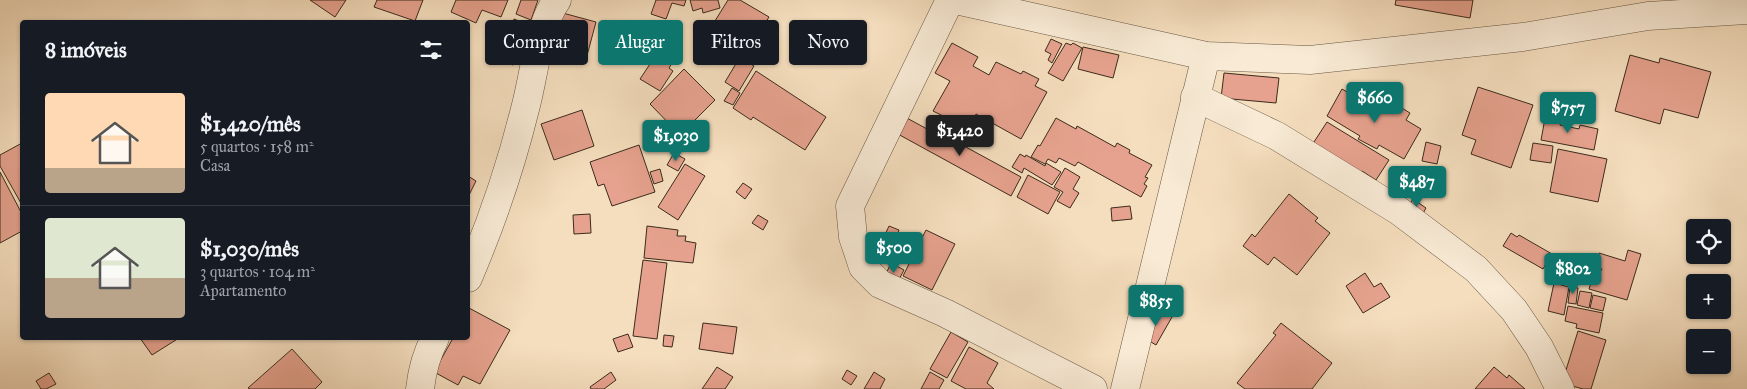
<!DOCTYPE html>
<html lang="pt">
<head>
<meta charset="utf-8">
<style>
	body { margin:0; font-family:"IM FELL Great Primer",serif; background:#20242c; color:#f1f3f6; height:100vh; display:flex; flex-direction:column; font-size:19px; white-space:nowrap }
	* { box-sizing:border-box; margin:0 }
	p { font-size:16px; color:#9ea1a6 }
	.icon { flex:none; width:28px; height:28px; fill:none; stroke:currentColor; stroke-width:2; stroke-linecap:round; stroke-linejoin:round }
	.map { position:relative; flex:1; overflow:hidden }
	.sheet { position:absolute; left:20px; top:20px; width:450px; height:320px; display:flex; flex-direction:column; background:#171b24; border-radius:5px; box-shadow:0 1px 4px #0004 }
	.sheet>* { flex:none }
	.top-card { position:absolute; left:485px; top:20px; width:475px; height:45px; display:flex; gap:10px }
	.tools { position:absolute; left:1686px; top:219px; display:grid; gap:10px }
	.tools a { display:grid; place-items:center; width:45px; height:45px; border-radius:5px; background:#171b24; box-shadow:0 1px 4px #0004; font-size:25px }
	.price { position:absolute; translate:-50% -42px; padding:0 11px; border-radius:5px; background:#0f766e; color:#fff; font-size:16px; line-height:32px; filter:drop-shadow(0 1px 2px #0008) }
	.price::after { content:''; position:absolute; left:50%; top:30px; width:15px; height:11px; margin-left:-8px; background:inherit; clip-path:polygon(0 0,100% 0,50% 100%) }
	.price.active { background:#222; color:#fff }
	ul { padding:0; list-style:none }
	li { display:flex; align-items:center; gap:15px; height:125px; padding:0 25px }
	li+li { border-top:1px solid #363941 }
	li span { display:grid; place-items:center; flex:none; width:140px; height:100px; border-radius:5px; color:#555 }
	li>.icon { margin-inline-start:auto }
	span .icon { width:60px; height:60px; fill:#fffc; stroke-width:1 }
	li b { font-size:21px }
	h2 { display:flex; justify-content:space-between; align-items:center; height:60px; padding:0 25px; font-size:21px }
	.tag { padding:0 18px; border-radius:5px; background:#171b24; box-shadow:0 1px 4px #0004; font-size:18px; line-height:45px }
	.tag.active { background:#0f766e; color:#fff }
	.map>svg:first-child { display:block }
	.building { fill:#e6a28e; stroke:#3c2b1c }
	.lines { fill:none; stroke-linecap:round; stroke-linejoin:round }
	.minor-casing { stroke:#6a5844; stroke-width:29 }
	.minor { stroke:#f8ead5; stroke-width:28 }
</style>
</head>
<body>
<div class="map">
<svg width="1747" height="389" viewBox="0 0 1747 389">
	<rect width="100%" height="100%" fill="#f5debe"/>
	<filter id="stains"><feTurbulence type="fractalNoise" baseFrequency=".004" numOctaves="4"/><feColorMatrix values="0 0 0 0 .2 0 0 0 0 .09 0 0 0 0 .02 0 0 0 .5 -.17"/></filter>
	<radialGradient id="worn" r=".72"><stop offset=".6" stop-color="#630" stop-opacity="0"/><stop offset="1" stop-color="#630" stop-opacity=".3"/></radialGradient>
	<g class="building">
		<path d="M310,0H346L335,17Z"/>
		<path d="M377,0H423L415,21L374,7Z"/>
		<path d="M456,0H508L501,17L482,10L476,23L451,12Z"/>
		<path d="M521,0H538L531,20L516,14Z"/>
		<path d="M656,0H686L684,6L672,3L666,19L651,14Z"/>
		<path d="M690,0H718L720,8L703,13L702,8L693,11Z"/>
		<path d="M728,0H740L769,17L747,54L733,46L729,52L705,37Z"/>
		<path d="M1396,0H1473L1470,18L1395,5Z"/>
		<path d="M559,12L596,22L585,63L548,53Z"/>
		<path d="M514,19L527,24L519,46L506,41Z"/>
		<path d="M1051,39L1062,44L1052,63L1048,60L1051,54L1045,51Z"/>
		<path d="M952,43L978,57L973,66L989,75L996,62L1021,74L1023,71L1039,79L1035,86L1047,92L1021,139L976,114L964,137L941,125L945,117L933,111L950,81L935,73Z"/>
		<path d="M1066,43L1071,45L1073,43L1082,48L1063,81L1048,73Z"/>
		<path d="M666,44L679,52L669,68L673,71L660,91L640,79L654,58L656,60Z"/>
		<path d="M1083,47L1119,55L1113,78L1078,69Z"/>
		<path d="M504,49L517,53L513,65L500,61Z"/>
		<path d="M1630,55L1659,63L1660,58L1711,72L1698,118L1664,109L1660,124L1615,111Z"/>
		<path d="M740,57L754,66L739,91L725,82Z"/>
		<path d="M684,69L715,100L680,135L650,104Z"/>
		<path d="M756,71L826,117L805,150L753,117L751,120L733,108Z"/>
		<path d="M1224,73L1279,78L1276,103L1221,98Z"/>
		<path d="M1478,87L1533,105L1511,168L1471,154L1476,140L1462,135Z"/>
		<path d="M732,88L740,93L733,105L724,101Z"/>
		<path d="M1342,89L1368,104L1369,100L1392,113L1397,105L1410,113L1406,120L1421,129L1404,159L1379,145L1377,149L1358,139L1360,136L1327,116Z"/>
		<path d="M582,110L594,146L554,160L541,124Z"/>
		<path d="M1546,113L1562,117L1560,125L1579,129L1580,125L1598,129L1594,150L1541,140Z"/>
		<path d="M905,117L951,142L953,140L1021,177L1011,196L896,133Z"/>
		<path d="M1056,118L1076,129L1077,126L1115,147L1117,143L1130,150L1129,153L1152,165L1145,177L1148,178L1144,184L1147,186L1141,197L1078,162L1075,166L1059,158L1056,163L1048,159L1045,164L1031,157L1038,145L1040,146Z"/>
		<path d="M1327,122L1389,160L1376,180L1362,171L1359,175L1312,145Z"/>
		<path d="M1426,142L1441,146L1437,164L1422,161Z"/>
		<path d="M22,143V205L0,166V155Z"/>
		<path d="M1533,143L1553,146L1551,163L1530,160Z"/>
		<path d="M639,145L655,192L612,206L604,184L598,186L590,162Z"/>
		<path d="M1558,149L1607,159L1598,202L1550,192Z"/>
		<path d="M674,153L685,159L678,171L667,165Z"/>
		<path d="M1020,154L1025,157L1026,155L1045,166L1046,163L1061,172L1052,185L1024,168L1022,173L1012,167Z"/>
		<path d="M685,164L705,176L678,220L658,207Z"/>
		<path d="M1065,168L1080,177L1073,189L1079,193L1070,208L1057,201L1063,192L1054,187Z"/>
		<path d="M660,169L663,181L654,184L650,172Z"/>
		<path d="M0,172L22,214V231L0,243Z"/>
		<path d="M1028,175L1060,192L1048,214L1017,197Z"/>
		<path d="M468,176L476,181L468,197Z"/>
		<path d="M743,183L752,189L745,199L736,192Z"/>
		<path d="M1289,194L1318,218L1315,221L1330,233L1297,275L1274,257L1268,265L1243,246L1252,234L1255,237Z"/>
		<path d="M1413,199L1426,208L1421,217L1407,208Z"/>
		<path d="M1130,206L1132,219L1112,221L1111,208Z"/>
		<path d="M590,214L591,233L574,234L573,215Z"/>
		<path d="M758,215L768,221L763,230L752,223Z"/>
		<path d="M647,226L678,230L677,236H686L685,241L696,243L693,263L644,258Z"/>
		<path d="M889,226L899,230L893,245L885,242L887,238L884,237Z"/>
		<path d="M926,230L955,244L932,290L903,276Z"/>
		<path d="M1511,233L1517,237L1519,235L1552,254L1543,269L1503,246Z"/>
		<path d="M1628,250L1641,254L1627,300L1589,289L1595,270L1601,271L1602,269L1595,267L1599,253L1625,261Z"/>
		<path d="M643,260L667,263L657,339L633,336Z"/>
		<path d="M891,263L904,270L896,285L884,278Z"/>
		<path d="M1365,273L1374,287L1381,283L1390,297L1363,313L1346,286Z"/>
		<path d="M1554,283L1569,287L1564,315L1548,311Z"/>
		<path d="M1570,287L1578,288L1576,304L1568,303Z"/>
		<path d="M1580,291L1592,293L1589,308L1577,305Z"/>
		<path d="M1593,295L1606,298L1603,311L1590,308Z"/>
		<path d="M1568,306L1603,313L1599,333L1576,328L1577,324L1565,321Z"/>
		<path d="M469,308L510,330L480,384L463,376L458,385L434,372L453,338H468V311Z"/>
		<path d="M1157,309L1172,317L1156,345L1141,336Z"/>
		<path d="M703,323L737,327L733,354L699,349Z"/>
		<path d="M1281,323L1332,363L1312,389H1245L1237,383L1276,335L1273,333Z"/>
		<path d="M1578,331L1606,340L1591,389H1583L1562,383Z"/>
		<path d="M951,332L968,342L947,378L930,369Z"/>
		<path d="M628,334L633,347L618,352L613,339Z"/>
		<path d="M664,335L674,336L672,347L663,346Z"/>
		<path d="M140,338H179L152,355Z"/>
		<path d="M969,347L998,363L987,383L994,389H966L951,381Z"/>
		<path d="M292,349L322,382L315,389H250L248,388Z"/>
		<path d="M717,367L733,377L725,389H702Z"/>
		<path d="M1494,367L1507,378L1509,375L1525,389H1475Z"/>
		<path d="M847,370L857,376L851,385L842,379Z"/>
		<path d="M611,372L616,380L604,389H591L590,387Z"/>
		<path d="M874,372L885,379L880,389H864Z"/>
		<path d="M930,372L944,380L939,389H921Z"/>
		<path d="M49,373L56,384L46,389H41L36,381Z"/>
	</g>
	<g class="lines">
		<defs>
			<g id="minor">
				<path d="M950,0L850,206L853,237L863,267L880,284L945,313L1093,389"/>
				<path d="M956,0L1206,56L1310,60L1523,37L1648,16L1747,10"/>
				<path d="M1195,97L1277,136L1399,211L1476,269L1514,310L1539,347L1560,389"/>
				<path d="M468,278C491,224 511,166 525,109C534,77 538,26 557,0"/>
				<path d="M420,389C422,371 427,353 435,338"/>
				<path d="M1125,389L1206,56"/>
			</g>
		</defs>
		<use href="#minor" class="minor-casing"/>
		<use href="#minor" class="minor"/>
	</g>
	<rect width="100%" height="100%" filter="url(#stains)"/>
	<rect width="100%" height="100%" fill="url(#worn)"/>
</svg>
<div class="tools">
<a><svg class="icon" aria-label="locate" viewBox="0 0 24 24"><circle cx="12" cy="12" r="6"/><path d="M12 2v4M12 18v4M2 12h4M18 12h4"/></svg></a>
<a>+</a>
<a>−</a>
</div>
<b class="price" style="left:1375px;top:124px">$660</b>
<b class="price" style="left:1568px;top:134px">$757</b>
<b class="price active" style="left:960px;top:157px">$1,420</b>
<b class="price" style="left:676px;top:162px">$1,030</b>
<b class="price" style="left:1417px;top:208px">$487</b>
<b class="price" style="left:894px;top:274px">$500</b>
<b class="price" style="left:1573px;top:295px">$802</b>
<b class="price" style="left:1156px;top:327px">$855</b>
<div class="top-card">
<a class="tag">Comprar</a>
<a class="tag active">Alugar</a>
<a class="tag">Filtros</a>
<a class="tag">Novo</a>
</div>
<section class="sheet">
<h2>8 imóveis<svg class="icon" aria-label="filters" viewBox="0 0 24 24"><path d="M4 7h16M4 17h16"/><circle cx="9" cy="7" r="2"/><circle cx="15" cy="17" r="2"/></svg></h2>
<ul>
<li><span style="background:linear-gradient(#ffd9b3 75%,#b9a48a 0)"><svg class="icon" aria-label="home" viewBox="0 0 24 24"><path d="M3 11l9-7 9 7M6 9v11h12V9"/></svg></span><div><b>$1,420/mês</b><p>5 quartos · 158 m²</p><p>Casa</p></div></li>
<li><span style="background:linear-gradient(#dfe7d0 60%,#b9a48a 0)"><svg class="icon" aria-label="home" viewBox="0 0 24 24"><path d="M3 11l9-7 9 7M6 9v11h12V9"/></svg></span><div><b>$1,030/mês</b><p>3 quartos · 104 m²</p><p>Apartamento</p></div></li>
</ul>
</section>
</div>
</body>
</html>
